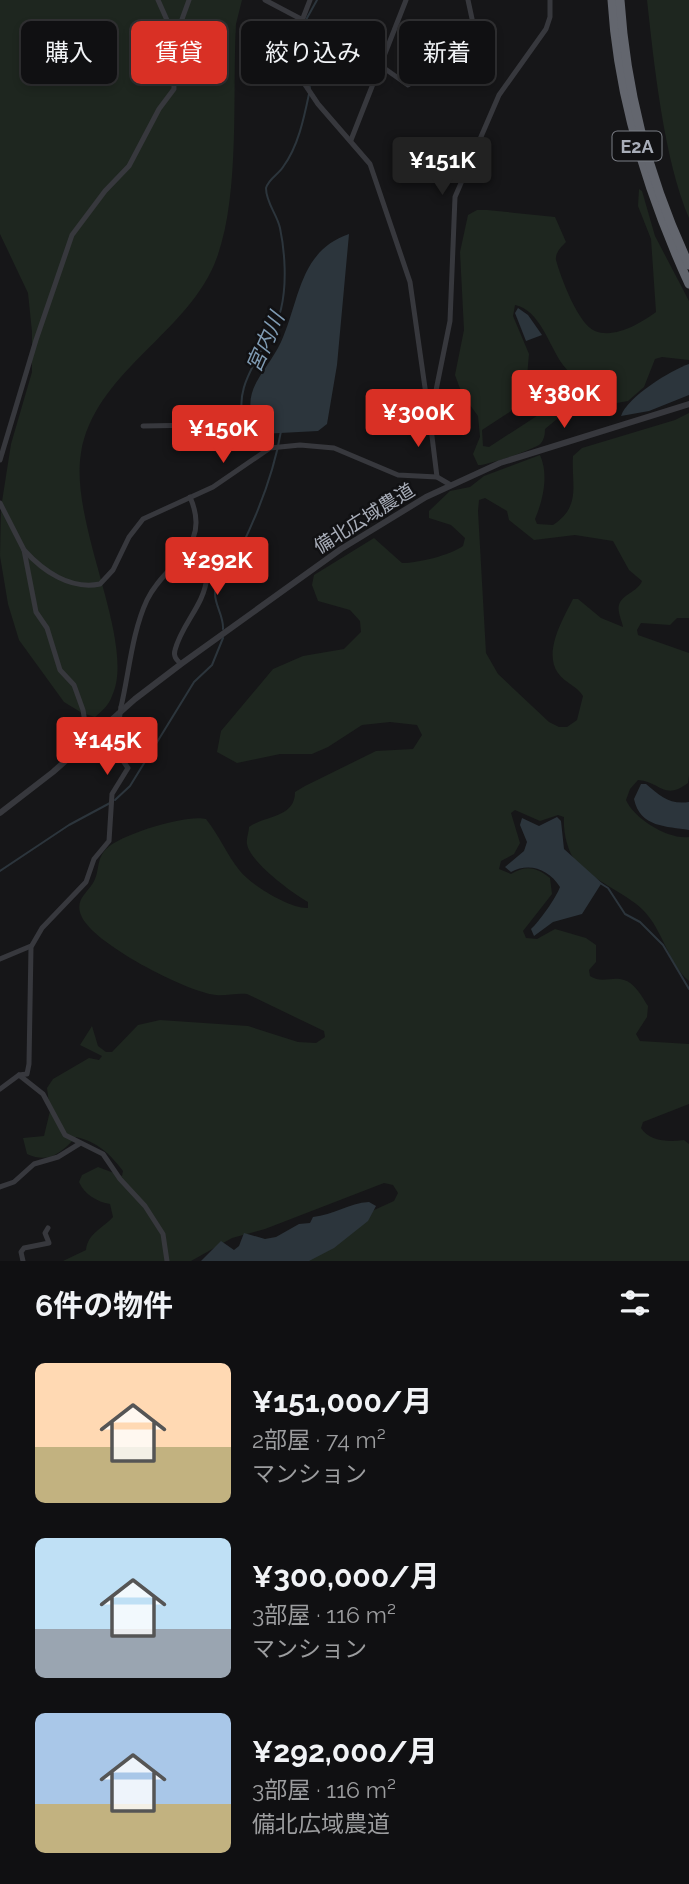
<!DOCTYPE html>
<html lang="ja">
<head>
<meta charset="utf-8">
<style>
	body { margin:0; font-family:Raleway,"Noto Sans JP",sans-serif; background:#19191b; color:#f1f3f6; height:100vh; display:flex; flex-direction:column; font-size:26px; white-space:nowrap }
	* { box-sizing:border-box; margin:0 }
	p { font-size:23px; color:#9c9d9f }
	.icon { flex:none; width:38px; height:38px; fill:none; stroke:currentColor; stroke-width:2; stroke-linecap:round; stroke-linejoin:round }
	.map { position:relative; height:1261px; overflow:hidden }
	.sheet { display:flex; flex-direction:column; background:#101012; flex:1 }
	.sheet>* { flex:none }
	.hud { position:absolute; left:21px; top:21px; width:648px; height:63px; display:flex; gap:14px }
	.price { position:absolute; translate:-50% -60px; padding:0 16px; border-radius:7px; background:#d93025; color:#fff; font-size:23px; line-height:46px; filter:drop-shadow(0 2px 4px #0008) }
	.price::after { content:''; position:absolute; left:50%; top:42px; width:21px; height:16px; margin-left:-10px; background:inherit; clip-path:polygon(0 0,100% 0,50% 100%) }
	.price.selected { background:#222; color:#fff }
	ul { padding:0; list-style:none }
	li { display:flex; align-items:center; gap:21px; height:175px; padding:0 35px }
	li span { display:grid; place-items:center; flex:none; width:196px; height:140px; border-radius:10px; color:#555 }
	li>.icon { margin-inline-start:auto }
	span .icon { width:84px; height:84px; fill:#fffc; stroke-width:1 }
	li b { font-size:30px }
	h2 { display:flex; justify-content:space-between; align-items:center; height:84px; padding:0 35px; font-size:30px }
	.pill { padding:0 24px; border-radius:10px; background:#101012; box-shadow:0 4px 10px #0003,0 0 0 2px #303032; font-size:24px; line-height:63px }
	.pill.selected { background:#d93025; color:#fff }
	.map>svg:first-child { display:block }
	.green { fill:#1e261f; fill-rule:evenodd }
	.water { fill:#2c353c }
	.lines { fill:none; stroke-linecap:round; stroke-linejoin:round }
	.stream { stroke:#2c353c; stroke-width:2 }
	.minor { stroke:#37383d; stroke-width:5 }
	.tertiary { stroke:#37383d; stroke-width:6 }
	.motorway { stroke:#63666e; stroke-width:9 }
	.minor-bridge { stroke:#37383d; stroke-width:5 }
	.labels { text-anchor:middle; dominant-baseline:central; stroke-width:5; stroke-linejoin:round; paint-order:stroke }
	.shield { fill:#111113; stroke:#7b7e86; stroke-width:2 }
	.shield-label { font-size:18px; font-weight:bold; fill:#a8adb8 }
	.street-label { font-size:19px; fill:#a8adb8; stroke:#111113 }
	.water-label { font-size:21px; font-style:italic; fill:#7f9bb3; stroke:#111113 }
</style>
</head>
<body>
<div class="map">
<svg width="689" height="1261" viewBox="0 0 689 1261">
	<rect width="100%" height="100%" fill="#161618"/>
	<g class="green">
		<path d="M0,0H242L236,24C232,95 241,202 214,265C183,336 94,374 81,453C69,524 137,643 112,696C109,705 102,711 95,717L82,713L64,702L19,640L8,604L0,556L1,508L11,444L32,372V332L28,293L0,234Z"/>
		<path d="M647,0H689V218C664,160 654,64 647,0Z"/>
		<path d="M639,189L642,191L655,236L689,301V360L662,357L655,359L644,387L628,401L611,404C592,396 576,381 563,365C549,346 540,310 515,305L513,316L529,354L526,388L514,409L482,430L483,446L489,447L546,410L557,414V419L545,429C545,435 544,441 539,445C531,450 486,466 478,465L473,454L480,437L478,416L462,394L455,375L464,330L460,252L468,215L477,210H487L555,217L566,242C561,247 555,253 556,260C561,278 578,324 595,331C615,339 641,323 656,312L651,239L638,206Z"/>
		<path d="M689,413V618H677L670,625L641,623L637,630L638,635L689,653V775L688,783C664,801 661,782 638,780L630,789L626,800C634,819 669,840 689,837V981C668,964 663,929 642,909C624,892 592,880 576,862C567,851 563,831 564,817L558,815L540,821L515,810L511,813L520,843L514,854L501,861L499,869L511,874C526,865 536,867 550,878L552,894L523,931L526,938L537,939L555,929L586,938L596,945V962L589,970L590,976C602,984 612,976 624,980C635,983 642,997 648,1006L647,1017L636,1034L640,1041L689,1044V1104L643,1122L641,1128C650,1142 669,1142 684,1140L689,1144V1261H296L372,1211L394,1201L398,1193L393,1185L384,1183L265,1229L232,1238L191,1261H63L86,1250C88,1233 102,1229 113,1217L110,1204C97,1202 84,1194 79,1182L82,1175L98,1167L122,1176L123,1171C110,1154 98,1142 76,1137C61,1153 49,1164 27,1154L23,1138L44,1136L50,1111L47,1088L53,1079L89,1058L99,1060L102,1056L80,1045L92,1026L98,1046L106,1052H112L138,1025L160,1020L248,1026L298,1042L316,1043L325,1037L324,1031L247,994C236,993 225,996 216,995C187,992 91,943 81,915C75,900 86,894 93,883C100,872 96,859 106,849C121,834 187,814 206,819C219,835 227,855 240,871C251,885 290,909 308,908V902C292,893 250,862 247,844C246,839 249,832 249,827C266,815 295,818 295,792L305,786L376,751L413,749L422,735L417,725L390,722L362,725L328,747L312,754H280L237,763L217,752L221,731L273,669L303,656L344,649L361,632L360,621L350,610L318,601L312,585L314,575L374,538L402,563C419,563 450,555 463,546L465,538L451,525L429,518V511L450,491L470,487L484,476L540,455C549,475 543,500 535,519L537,524L553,525C582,506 571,484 573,456L582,448L675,420ZM485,498L507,511L509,520L534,540L575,535L613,541L629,570L642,581C638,592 622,594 619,605C617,611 622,621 623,627L601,618L578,599H573C563,619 543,652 558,673C565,683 577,686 583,696L577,720L567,727H559L549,722L498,674L486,653L478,511L479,500Z"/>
	</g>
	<g class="water">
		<path d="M349,234L337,365L327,424L318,431L261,434C234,393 265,376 281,342C300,300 299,251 349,234Z"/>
		<path d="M518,308L528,315L542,335L526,341L515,313Z"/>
		<path d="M689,364V395L649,411L621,416C627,397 671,370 689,364Z"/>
		<path d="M641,784H646C660,796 670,805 689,802V830C667,826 640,828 634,799Z"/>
		<path d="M557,817L561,821L564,849L604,885L601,884L582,914L553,922L534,936L531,929C539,922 556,898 560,887C549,869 529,862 511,872L505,867L524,851L527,842L520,825L522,818L539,826Z"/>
		<path d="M369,1202L376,1206L368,1221L334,1248L309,1261H201L221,1241L234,1250L239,1246L244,1233L265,1239L276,1237L299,1224L310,1223L313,1217C333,1215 349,1203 369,1202Z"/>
	</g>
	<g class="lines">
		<g class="stream">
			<path d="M310,88L299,45L307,18L317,0"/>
			<path d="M262,432L259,434L248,428C224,388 272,346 281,309C287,284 285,252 280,228C277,214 266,203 266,188C269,178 278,175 283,167C298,147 304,118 309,94"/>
			<path d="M223,629C224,616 214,604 215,592C218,574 233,565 240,550C259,511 274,473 281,431"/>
			<path d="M115,800L130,786L194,682L212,665L223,638"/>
			<path d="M0,871L69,825L110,803"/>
			<path d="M600,883L608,888L625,914L640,922L663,945L689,989"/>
		</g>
		<g class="minor">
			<path d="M158,0L175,38"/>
			<path d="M265,0L301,19"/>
			<path d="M310,0L289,54L294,68L318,104L370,164L410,282L429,416"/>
			<path d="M381,66L408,85L430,70L455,75L464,72L477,42L468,0"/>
			<path d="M351,140L406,0"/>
			<path d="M143,426L201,425L266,450"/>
			<path d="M0,460L36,340L72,235L105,191L129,166L159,109L174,89L173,44L189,0"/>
			<path d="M437,477L430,420L450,321L455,197L499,95L546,29L550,17V0"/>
			<path d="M0,503L24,550L36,612L47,628L60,670L74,685L83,710L88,742"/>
			<path d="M24,550C43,571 70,590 100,584L113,570L129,537L143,519L213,487L270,448L300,445L334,448L398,475L437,477L449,484"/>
			<path d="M181,664C177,660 173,657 175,650C182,623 204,606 207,577L204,571L183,559"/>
			<path d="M121,707C129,673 132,632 147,600C165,562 213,549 190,497"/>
			<path d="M0,959L31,946"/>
			<path d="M19,1075L43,1094L65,1135L103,1154L120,1179L145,1206L163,1234L167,1261"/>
			<path d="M0,1089L19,1075L27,1074L29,1064L31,947L42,928L86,882L94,859L109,841L112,794L128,768L116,751L119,721"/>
			<path d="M0,1187L14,1182L34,1164L58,1157L79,1144"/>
			<path d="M23,1261L21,1252L24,1248L49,1243L45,1233L48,1228"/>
		</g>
		<path class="tertiary" d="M0,813L53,772L135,699L181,664L341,549L426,497L500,463L689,404"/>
		<g class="motorway">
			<path d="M612,0C618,100 648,194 689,284"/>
			<path d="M620,0C626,92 650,182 689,265"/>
		</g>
		<path class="minor-bridge" d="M119,721L121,707"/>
	</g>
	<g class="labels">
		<rect class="shield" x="612.5" y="131.5" width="49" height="29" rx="5"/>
		<g class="shield-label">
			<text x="637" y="146">E2A</text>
		</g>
		<g class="street-label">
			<text transform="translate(364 518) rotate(-32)">備北広域農道</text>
		</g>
		<g class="water-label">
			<text transform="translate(265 342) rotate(-66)">宮内川</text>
		</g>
	</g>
</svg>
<b class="price selected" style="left:442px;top:197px">¥151K</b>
<b class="price" style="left:564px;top:430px">¥380K</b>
<b class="price" style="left:418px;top:449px">¥300K</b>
<b class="price" style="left:223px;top:465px">¥150K</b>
<b class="price" style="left:217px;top:597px">¥292K</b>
<b class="price" style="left:107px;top:777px">¥145K</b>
<div class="hud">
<a class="pill">購入</a>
<a class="pill selected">賃貸</a>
<a class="pill">絞り込み</a>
<a class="pill">新着</a>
</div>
</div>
<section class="sheet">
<h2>6件の物件<svg class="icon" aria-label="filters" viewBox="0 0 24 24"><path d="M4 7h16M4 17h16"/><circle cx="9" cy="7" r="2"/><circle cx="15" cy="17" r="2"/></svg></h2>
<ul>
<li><span style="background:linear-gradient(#ffd9b3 60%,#c2b280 0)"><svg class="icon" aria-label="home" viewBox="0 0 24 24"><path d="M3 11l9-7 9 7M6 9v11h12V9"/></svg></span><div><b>¥151,000/月</b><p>2部屋 · 74 m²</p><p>マンション</p></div></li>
<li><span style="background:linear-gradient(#bfe0f5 65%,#9aa5b1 0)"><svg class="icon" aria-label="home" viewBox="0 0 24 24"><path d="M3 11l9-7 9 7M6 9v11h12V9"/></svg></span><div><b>¥300,000/月</b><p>3部屋 · 116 m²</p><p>マンション</p></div></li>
<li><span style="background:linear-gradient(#a9c7e8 65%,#c2b280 0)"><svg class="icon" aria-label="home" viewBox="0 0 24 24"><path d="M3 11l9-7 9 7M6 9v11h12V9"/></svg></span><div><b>¥292,000/月</b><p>3部屋 · 116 m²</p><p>備北広域農道</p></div></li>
</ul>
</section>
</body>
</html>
